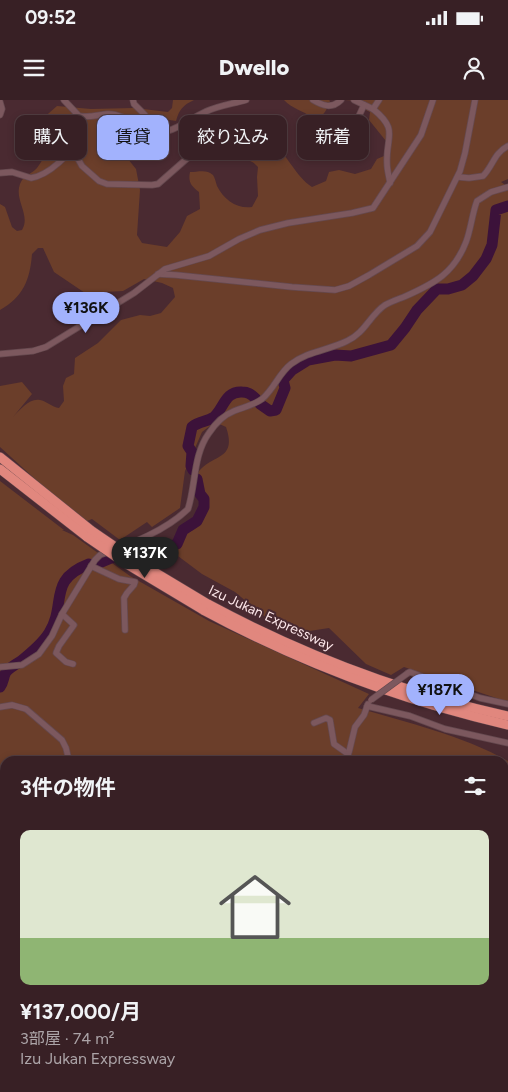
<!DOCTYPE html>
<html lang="ja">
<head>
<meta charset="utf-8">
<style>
	body { margin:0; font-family:Figtree,"Noto Sans JP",sans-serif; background:#3f282d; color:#f1f3f6; height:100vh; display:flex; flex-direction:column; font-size:19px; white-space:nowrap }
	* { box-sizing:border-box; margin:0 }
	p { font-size:16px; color:#aba3a7 }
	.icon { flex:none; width:28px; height:28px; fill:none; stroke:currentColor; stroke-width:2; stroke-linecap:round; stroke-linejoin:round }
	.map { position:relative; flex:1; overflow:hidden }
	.panel { position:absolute; left:0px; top:656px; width:509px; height:336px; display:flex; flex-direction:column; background:#382025; border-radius:15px 15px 0 0; box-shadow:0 2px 8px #0003,0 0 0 1px #523e42 }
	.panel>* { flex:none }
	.guide { position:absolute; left:15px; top:15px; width:479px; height:45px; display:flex; gap:10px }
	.price { position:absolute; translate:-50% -42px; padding:0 11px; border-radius:18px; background:#a2b2fd; color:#111; font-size:16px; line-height:32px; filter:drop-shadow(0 1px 2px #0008) }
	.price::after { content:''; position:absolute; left:50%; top:30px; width:15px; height:11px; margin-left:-8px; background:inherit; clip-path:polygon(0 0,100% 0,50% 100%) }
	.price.current { background:#222; color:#fff }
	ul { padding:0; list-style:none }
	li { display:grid; align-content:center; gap:10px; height:265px; padding:0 20px }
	li span { display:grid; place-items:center; height:155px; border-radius:10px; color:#555 }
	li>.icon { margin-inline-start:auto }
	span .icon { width:90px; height:90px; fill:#fffc; stroke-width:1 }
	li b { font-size:21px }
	h2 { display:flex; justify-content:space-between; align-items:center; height:60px; padding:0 20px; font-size:21px }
	.pill { padding:0 18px; border-radius:10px; background:#382025; box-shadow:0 2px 8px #0003,0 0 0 1px #523e42; font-size:18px; line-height:45px }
	.pill.current { background:#a2b2fd; color:#111 }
	.status { display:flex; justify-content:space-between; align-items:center; height:35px; padding:0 25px; background:#382025; direction:ltr }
	.status svg { height:14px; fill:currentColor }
	header { display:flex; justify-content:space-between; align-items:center; height:65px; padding:0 20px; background:#382025; font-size:22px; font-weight:800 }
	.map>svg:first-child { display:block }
	.green { fill:#6b3e2a }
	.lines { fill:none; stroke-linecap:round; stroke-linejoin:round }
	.river { stroke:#3c123a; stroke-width:11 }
	.minor-casing { stroke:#65494f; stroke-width:7 }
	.highway-casing { stroke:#65494f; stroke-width:10 }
	.minor { stroke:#7c585e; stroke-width:5.5 }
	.highway { stroke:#e1877e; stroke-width:9 }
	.minor-bridge-casing { stroke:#65494f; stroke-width:7; stroke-linecap:butt }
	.highway-bridge-casing { stroke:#65494f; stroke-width:10; stroke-linecap:butt }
	.minor-bridge { stroke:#7c585e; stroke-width:5.5 }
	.highway-bridge { stroke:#e1877e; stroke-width:9 }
	.labels { text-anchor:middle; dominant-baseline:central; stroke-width:4; stroke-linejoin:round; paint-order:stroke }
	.street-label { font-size:14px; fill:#fde7ea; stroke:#4a2a31 }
</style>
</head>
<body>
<div class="status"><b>09:52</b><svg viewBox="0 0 49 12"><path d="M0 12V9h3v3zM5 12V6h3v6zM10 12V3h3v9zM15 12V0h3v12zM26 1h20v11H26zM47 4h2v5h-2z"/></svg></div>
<header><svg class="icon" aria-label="menu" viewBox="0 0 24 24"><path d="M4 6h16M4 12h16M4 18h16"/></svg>Dwello<svg class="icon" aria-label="person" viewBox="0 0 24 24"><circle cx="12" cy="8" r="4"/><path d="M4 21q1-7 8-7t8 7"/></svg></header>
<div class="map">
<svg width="508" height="992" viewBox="0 0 508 992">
	<rect width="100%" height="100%" fill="#4a2a31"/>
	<g class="green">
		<path d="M173,0H194C183,5 179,10 176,21L150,17L144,29L136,52L128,59L136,69L140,90L137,135L142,143L167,147L180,132L187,116L200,109L199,92C191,86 188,82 190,72C198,72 207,69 213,75C215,78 216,83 217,86C224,100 237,109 252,107L258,96L257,77L258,67C250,57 240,61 233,52C228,45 225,38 219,31L220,27L235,18H243L244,24L242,32L244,35C253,38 264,37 271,43C288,54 295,76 312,87L326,81L329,72L339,70L355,74L371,69L377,59L384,56L389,51L386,41L369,20L370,12L362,8L359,1L345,0H508V79L501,82L508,87V602L404,567L391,575L366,564L329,528L303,532L270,521L235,492L202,474L174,453C178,447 182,438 187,433C190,431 194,430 197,427C214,411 206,392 197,374C210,353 238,362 226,327L215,322L202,332L185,371L180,408L152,427L147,422L120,440L92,419L87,421L58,400L0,347V286L22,282L32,294L13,317C20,310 29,298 40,300C46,301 52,307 59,308L64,301L63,286L66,278L74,274L75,258L98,243L121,220L140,215L150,216L161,213L175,197L173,188L162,183L144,179L123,191L85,193L54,172L43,148H38L32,154C30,180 23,197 0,210V104L5,107L12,127L17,131L22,130C31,115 14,100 20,84C24,74 31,75 37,68C40,64 43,59 45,55L41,51L40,45L41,20L57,6L91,9L135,8L168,12L172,8Z"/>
		<path d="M284,0H329L330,1C326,11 324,18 312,18C303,10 292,9 284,0Z"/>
		<path d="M0,381L64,430H62L73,435L130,476L209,521L369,594L358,608C409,623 461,635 508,661V906H504V661H5V988H110L107,992H0Z"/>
		<path d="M341,988H449V992H348Z"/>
	</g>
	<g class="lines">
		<g class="river">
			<path d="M260,304L270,311L276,310L285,288L283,280L292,270L308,260L335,255L351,256L391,245L405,228L417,210L437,189H448L462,185L473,176L486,159L492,145L496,110L508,106"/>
			<path d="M193,370L191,366L192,352L188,346L192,327C199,321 207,322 214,317C224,308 225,291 242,292C248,292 251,294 256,299"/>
			<path d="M97,464L135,448L150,449L167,447L177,444L183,430L197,421L204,407V399L200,394L197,379"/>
			<path d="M0,587C4,582 3,577 6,572C9,568 16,564 21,561C31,553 42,544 49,533C67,504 47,480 89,464"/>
		</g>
		<defs>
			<g id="minor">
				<path d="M64,0L79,16C89,18 97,15 107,14C120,13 133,23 144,29"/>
				<path d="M133,0L134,4L145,15L144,29C167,40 185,21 205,12C217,6 232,4 246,0"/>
				<path d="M313,0C323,6 332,9 341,0"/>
				<path d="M354,0L373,9L379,0"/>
				<path d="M0,2L2,9L0,15"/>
				<path d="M373,9C399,30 386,36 387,63C387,70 389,76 390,83"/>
				<path d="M346,28L358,18L364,5"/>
				<path d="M80,39L77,57L82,66L99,81L107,84L152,85L158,84L191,55L195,54L220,36"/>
				<path d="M0,73L12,72L31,78C50,75 69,54 80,39L79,17"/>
				<path d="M458,77L469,78L483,76C493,66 494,53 508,46"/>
				<path d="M158,174L176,175L292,187L335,190L349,186L369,175L417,146L430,132L460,71L465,53L475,0"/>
				<path d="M0,254L33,251L46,247L134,193L165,169L209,156L239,139L260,130L288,123L352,113L373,108L421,35L433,0"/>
				<path d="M91,466L119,479L135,482L134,485L127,493L124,498L125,530"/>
				<path d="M62,514L74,525L59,546L56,553L66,562L73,564"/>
				<path d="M0,567L22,565L39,554L52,536L62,514L95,460L100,455C130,444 164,432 188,409C196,384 193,355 209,333C215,324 224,315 234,311C244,307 254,305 262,299C274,289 279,273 291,264C308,251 329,250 347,241C365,233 370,215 385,205C392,201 399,199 406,196C435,183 454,173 466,142C471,129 472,114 477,101L491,92L508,87"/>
				<path d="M408,573L410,572L480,598L508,604"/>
				<path d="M367,606L410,616L445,629L508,643"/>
				<path d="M0,607L12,605L26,609L62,640L66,648L69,661"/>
				<path d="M314,623L326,618L330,620L334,644L348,654"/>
				<path d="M345,661L349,652L355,627L364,615L368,604"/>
				<path d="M504,858H508"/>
				<path d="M455,988L467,992"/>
				<path d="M119,992L122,988"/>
				<path d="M184,992L192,988"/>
			</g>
			<g id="highway">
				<path d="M0,357L92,431"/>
				<path d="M0,369L87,437"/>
				<path d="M208,504C303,555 403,593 508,616"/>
				<path d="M203,510C301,563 399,600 508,625"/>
			</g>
		</defs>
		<use href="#minor" class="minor-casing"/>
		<use href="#highway" class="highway-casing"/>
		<use href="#minor" class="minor"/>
		<use href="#highway" class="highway"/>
		<defs>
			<path id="minor-bridge" d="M371,600L408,573"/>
			<g id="highway-bridge">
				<path d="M92,431L133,459L208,504"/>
				<path d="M87,437L128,465L203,510"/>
			</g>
		</defs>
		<use href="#minor-bridge" class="minor-bridge-casing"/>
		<use href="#highway-bridge" class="highway-bridge-casing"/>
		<use href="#minor-bridge" class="minor-bridge"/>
		<use href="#highway-bridge" class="highway-bridge"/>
	</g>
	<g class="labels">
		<g class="street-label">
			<text transform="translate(271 518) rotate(25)">Izu Jukan Expressway</text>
		</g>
	</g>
</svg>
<b class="price" style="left:86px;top:234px">¥136K</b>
<b class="price current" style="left:145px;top:479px">¥137K</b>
<b class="price" style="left:440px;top:616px">¥187K</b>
<div class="guide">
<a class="pill">購入</a>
<a class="pill current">賃貸</a>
<a class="pill">絞り込み</a>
<a class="pill">新着</a>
</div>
<section class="panel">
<h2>3件の物件<svg class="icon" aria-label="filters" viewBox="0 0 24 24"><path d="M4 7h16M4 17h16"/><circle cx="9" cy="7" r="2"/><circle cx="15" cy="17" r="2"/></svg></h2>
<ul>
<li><span style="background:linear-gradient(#dfe7d0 70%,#8fb573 0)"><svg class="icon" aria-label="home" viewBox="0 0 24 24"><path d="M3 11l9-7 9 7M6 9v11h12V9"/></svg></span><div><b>¥137,000/月</b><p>3部屋 · 74 m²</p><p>Izu Jukan Expressway</p></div></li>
</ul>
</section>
</div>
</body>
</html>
